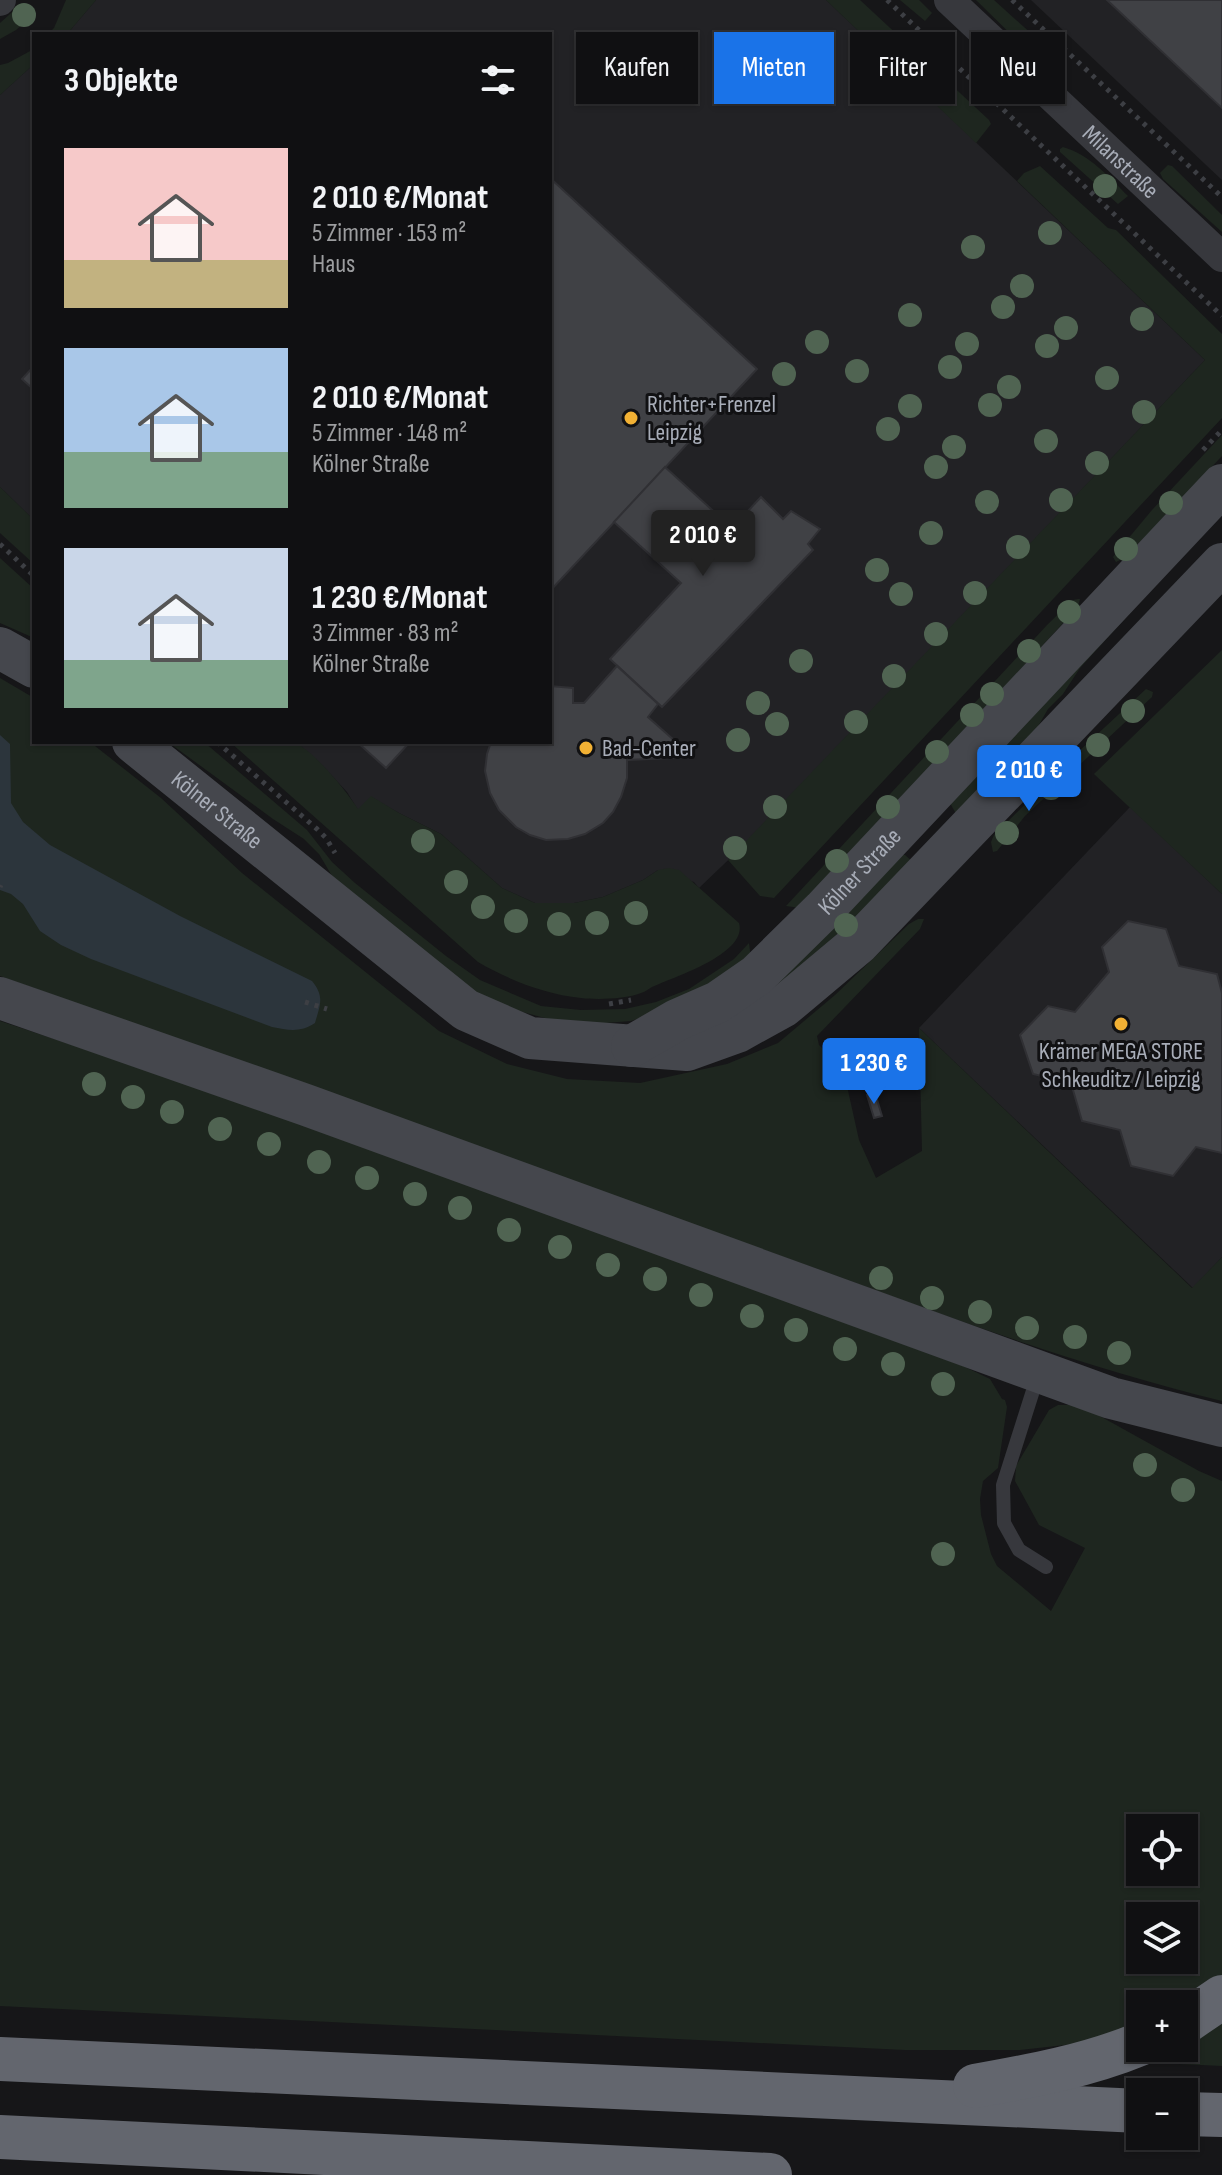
<!DOCTYPE html>
<html lang="de">
<head>
<meta charset="utf-8">
<style>
	body { margin:0; font-family:"Sofia Sans Condensed",sans-serif; background:#19191b; color:#f1f3f6; height:100vh; display:flex; flex-direction:column; font-size:30px; white-space:nowrap }
	* { box-sizing:border-box; margin:0 }
	p { font-size:26px; color:#9c9d9f }
	.icon { flex:none; width:44px; height:44px; fill:none; stroke:currentColor; stroke-width:2; stroke-linecap:round; stroke-linejoin:round }
	.map { position:relative; flex:1; overflow:hidden }
	.side { position:absolute; left:32px; top:32px; width:520px; height:712px; display:flex; flex-direction:column; background:#101012; border-radius:0px; box-shadow:0 2px 6px #0004,0 0 0 2px #303032 }
	.side>* { flex:none }
	.top-card { position:absolute; left:576px; top:32px; width:526px; height:72px; display:flex; gap:16px }
	.buttons { position:absolute; left:1126px; top:1814px; display:grid; gap:16px }
	.buttons a { display:grid; place-items:center; width:72px; height:72px; border-radius:0px; background:#101012; box-shadow:0 2px 6px #0004,0 0 0 2px #303032; font-size:40px }
	.price { position:absolute; translate:-50% -68px; padding:0 18px; border-radius:8px; background:#1a73e8; color:#fff; font-size:26px; line-height:52px; filter:drop-shadow(0 2px 4px #0008) }
	.price::after { content:''; position:absolute; left:50%; top:48px; width:24px; height:18px; margin-left:-12px; background:inherit; clip-path:polygon(0 0,100% 0,50% 100%) }
	.price.active { background:#222; color:#fff }
	ul { padding:0; list-style:none }
	li { display:flex; align-items:center; gap:24px; height:200px; padding:0 32px }
	li span { display:grid; place-items:center; flex:none; width:224px; height:160px; border-radius:0px; color:#555 }
	li>.icon { margin-inline-start:auto }
	span .icon { width:96px; height:96px; fill:#fffc; stroke-width:1 }
	li b { font-size:34px }
	h2 { display:flex; justify-content:space-between; align-items:center; height:96px; padding:0 32px; font-size:34px }
	.pill { padding:0 28px; border-radius:0px; background:#101012; box-shadow:0 2px 6px #0004,0 0 0 2px #303032; font-size:28px; line-height:72px }
	.pill.active { background:#1a73e8; color:#fff }
	.map>svg:first-child { display:block }
	.built { fill:#222225 }
	.green { fill:#1e261f; fill-rule:evenodd }
	.water { fill:#2c353c }
	.building { fill:#404145; stroke:#303034; stroke-width:2 }
	.lines { fill:none; stroke-linecap:round; stroke-linejoin:round }
	.path { stroke:#3d3f44; stroke-width:5; stroke-dasharray:4 6; stroke-linecap:butt }
	.lane { stroke:#37383d; stroke-width:14 }
	.street { stroke:#37383d; stroke-width:30 }
	.secondary { stroke:#45474d; stroke-width:42 }
	.highway { stroke:#63666e; stroke-width:44 }
	.tree { fill:#506452 }
	.poi-dot { fill:#f2b134; stroke:#111113; stroke-width:3 }
	.labels { text-anchor:middle; dominant-baseline:central; stroke-width:6; stroke-linejoin:round; paint-order:stroke }
	.street-label { font-size:24px; fill:#a8adb8; stroke:#111113 }
	.poi-label { font-size:24px; fill:#a8adb8; stroke:#111113; text-anchor:start }
</style>
</head>
<body>
<div class="map">
<svg width="1222" height="2175" viewBox="0 0 1222 2175">
	<rect width="100%" height="100%" fill="#161618"/>
	<g class="built">
		<path d="M96,0H826L1205,360L746,843L699,888L694,882L658,870L643,880L603,897L574,903H535L502,888L441,834L399,813L371,797L358,810L347,792L319,762L294,742H550V34H67Z"/>
		<path d="M1031,0H1222V180Z"/>
		<path d="M34,64V520L0,487V95Z"/>
		<path d="M1130,807L1222,894V1257L1193,1288L919,1028Z"/>
	</g>
	<g class="green">
		<path d="M66,0H96L67,34H48L54,28Z"/>
		<path d="M826,0H860L989,120L991,124L976,143Z"/>
		<path d="M900,0H919L932,13L925,21Z"/>
		<path d="M976,0H994L1045,46L1040,53L1029,52Z"/>
		<path d="M19,6L33,15L16,30L0,39V23Z"/>
		<path d="M34,49V64L0,95V65L8,63Z"/>
		<path d="M1063,147C1090,155 1109,177 1128,196L1118,204L1060,152V149Z"/>
		<path d="M1168,165L1172,166L1222,215V232L1163,179L1160,173Z"/>
		<path d="M1040,166L1108,228L1116,230L1222,334V418L774,898L760,896L728,860L1205,360L1017,181L1024,173Z"/>
		<path d="M1222,435V456L1126,557L1116,562L1113,557L1117,552L1152,510Z"/>
		<path d="M0,487L34,520V564L0,533Z"/>
		<path d="M0,558L34,589V638L0,623Z"/>
		<path d="M1173,566L1080,668L1063,694L1048,709L1032,737L960,814L955,812L950,803Z"/>
		<path d="M1078,599H1080L1078,607L800,908L786,906L1048,624L1073,600Z"/>
		<path d="M1222,650V894L1094,774Z"/>
		<path d="M0,678L34,698V742H90L161,798L242,873L439,1031L507,1064L567,1079L640,1083L727,1064L778,1043L835,995L909,924L918,919H924L920,929L817,1036L819,1045L843,1068L859,1140L876,1178L922,1151L919,1028L1192,1288L1222,1257V1401C1090,1368 962,1323 834,1275L0,976Z"/>
		<path d="M1146,689L1153,692L1152,697L1025,816L997,851L993,852L991,842L994,835L1077,753Z"/>
		<path d="M168,742H204L307,830L332,862L355,883L446,956L480,980L541,1006L581,1010L625,1009L656,1002L689,989L734,959L749,943L751,959L697,999L631,1021L593,1024L556,1021L515,1010L472,991L335,881L319,854L304,839L273,819Z"/>
		<path d="M230,742C244,742 283,739 293,742C311,747 348,793 358,809L371,796L399,813L441,834L502,888L535,903H574L603,897L643,880L658,870L669,868L679,870L739,923C748,954 673,977 652,987C648,989 645,992 641,993C626,999 597,1000 581,998C544,994 509,980 478,962Z"/>
		<path d="M898,855H905L914,863L775,995L766,986Z"/>
		<path d="M0,1021L236,1099L963,1366L990,1379L1002,1399L1005,1400L1007,1407L998,1468L983,1481L980,1499L981,1515L991,1554L997,1566L1051,1611L1085,1548L1039,1525L1015,1481L1016,1466L1049,1410L1058,1405H1072L1098,1415L1199,1471L1222,1481V1975L1183,2004H1140V2025L1083,2043L1020,2050H905L0,2006ZM1140,1828H1184V1872H1140ZM1140,1916H1184V1960H1140Z"/>
		<path d="M1222,2018V2066L1136,2062L1170,2048H1184V2041Z"/>
	</g>
	<path class="water" d="M0,735L10,744L11,803L23,822L50,845L180,916L312,981C325,997 320,1005 315,1023C300,1033 288,1030 272,1027L91,959L61,945L40,931L23,904L11,894L0,890Z"/>
	<g class="building">
		<path d="M1107,0H1222V108Z"/>
		<path d="M550,178L757,369L550,591Z"/>
		<path d="M34,366V390L22,379Z"/>
		<path d="M665,467L732,528L761,497L783,519L791,511L820,529L808,544L813,550L662,707L610,659L681,583L614,522Z"/>
		<path d="M617,666L658,704L648,717L693,757L627,760V778L621,797L613,812L603,823L585,834L568,839L546,840L530,835L516,827L499,810L490,793L485,771L487,754L491,742H550V686L573,688V703H584Z"/>
		<path d="M357,742H410L386,768Z"/>
		<path d="M1128,921L1166,929L1179,966L1217,974L1222,993V1153L1196,1147L1173,1176L1131,1166L1120,1130L1082,1121L1071,1083L1033,1074L1020,1035L1048,1006L1075,1012L1109,972L1102,947Z"/>
		<path d="M875,1093L882,1116L874,1118L867,1095Z"/>
	</g>
	<g class="lines">
		<g class="path">
			<path d="M887,0L1222,316"/>
			<path d="M1012,0L1222,197"/>
			<path d="M1203,450L1222,430"/>
			<path d="M0,544L34,576"/>
			<path d="M217,742L317,829L326,838L335,853"/>
			<path d="M0,887L1,885"/>
			<path d="M305,1002L327,1009"/>
			<path d="M609,1004L631,1000"/>
		</g>
		<path class="lane" d="M1038,1375L1003,1485L1004,1523L1019,1550L1046,1567"/>
		<g class="street">
			<path id="s1" d="M949,0L1222,257"/>
			<path d="M0,1L1,0"/>
		</g>
		<g class="secondary">
			<path d="M0,648L34,667"/>
			<path id="s2" d="M133,742L466,1010L530,1038L687,1050L737,1032L784,1006L858,944L1222,564"/>
			<path d="M0,998L306,1105L1111,1398L1222,1426"/>
			<path id="s3" d="M632,1046L677,1020L718,1002L757,975L823,910L1222,485"/>
		</g>
		<g class="highway">
			<path d="M1184,2023L1222,1997"/>
			<path d="M0,2059L1140,2111"/>
			<path d="M975,2086C1031,2076 1087,2066 1140,2044"/>
			<path d="M1184,2114L1222,2115"/>
			<path d="M0,2137L770,2175"/>
		</g>
	</g>
	<g class="tree">
		<circle cx="24" cy="15" r="12"/>
		<circle cx="1105" cy="186" r="12"/>
		<circle cx="1050" cy="233" r="12"/>
		<circle cx="973" cy="247" r="12"/>
		<circle cx="1022" cy="286" r="12"/>
		<circle cx="1003" cy="307" r="12"/>
		<circle cx="910" cy="315" r="12"/>
		<circle cx="1142" cy="319" r="12"/>
		<circle cx="1066" cy="328" r="12"/>
		<circle cx="817" cy="342" r="12"/>
		<circle cx="967" cy="344" r="12"/>
		<circle cx="1047" cy="346" r="12"/>
		<circle cx="950" cy="367" r="12"/>
		<circle cx="857" cy="371" r="12"/>
		<circle cx="784" cy="374" r="12"/>
		<circle cx="1107" cy="378" r="12"/>
		<circle cx="1009" cy="387" r="12"/>
		<circle cx="990" cy="405" r="12"/>
		<circle cx="910" cy="406" r="12"/>
		<circle cx="1144" cy="412" r="12"/>
		<circle cx="888" cy="429" r="12"/>
		<circle cx="1046" cy="441" r="12"/>
		<circle cx="954" cy="447" r="12"/>
		<circle cx="1097" cy="463" r="12"/>
		<circle cx="936" cy="467" r="12"/>
		<circle cx="1061" cy="500" r="12"/>
		<circle cx="987" cy="502" r="12"/>
		<circle cx="1171" cy="503" r="12"/>
		<circle cx="931" cy="533" r="12"/>
		<circle cx="1018" cy="547" r="12"/>
		<circle cx="1126" cy="549" r="12"/>
		<circle cx="877" cy="570" r="12"/>
		<circle cx="975" cy="593" r="12"/>
		<circle cx="901" cy="594" r="12"/>
		<circle cx="1069" cy="612" r="12"/>
		<circle cx="936" cy="634" r="12"/>
		<circle cx="1029" cy="651" r="12"/>
		<circle cx="801" cy="661" r="12"/>
		<circle cx="894" cy="676" r="12"/>
		<circle cx="992" cy="694" r="12"/>
		<circle cx="758" cy="703" r="12"/>
		<circle cx="1133" cy="711" r="12"/>
		<circle cx="972" cy="715" r="12"/>
		<circle cx="856" cy="722" r="12"/>
		<circle cx="777" cy="724" r="12"/>
		<circle cx="738" cy="740" r="12"/>
		<circle cx="1098" cy="745" r="12"/>
		<circle cx="937" cy="752" r="12"/>
		<circle cx="1051" cy="788" r="12"/>
		<circle cx="775" cy="807" r="12"/>
		<circle cx="888" cy="807" r="12"/>
		<circle cx="1007" cy="833" r="12"/>
		<circle cx="423" cy="841" r="12"/>
		<circle cx="735" cy="848" r="12"/>
		<circle cx="837" cy="861" r="12"/>
		<circle cx="456" cy="882" r="12"/>
		<circle cx="483" cy="907" r="12"/>
		<circle cx="636" cy="913" r="12"/>
		<circle cx="516" cy="921" r="12"/>
		<circle cx="597" cy="923" r="12"/>
		<circle cx="559" cy="924" r="12"/>
		<circle cx="846" cy="925" r="12"/>
		<circle cx="94" cy="1084" r="12"/>
		<circle cx="133" cy="1097" r="12"/>
		<circle cx="172" cy="1112" r="12"/>
		<circle cx="220" cy="1129" r="12"/>
		<circle cx="269" cy="1144" r="12"/>
		<circle cx="319" cy="1162" r="12"/>
		<circle cx="367" cy="1178" r="12"/>
		<circle cx="415" cy="1194" r="12"/>
		<circle cx="460" cy="1208" r="12"/>
		<circle cx="509" cy="1230" r="12"/>
		<circle cx="560" cy="1247" r="12"/>
		<circle cx="608" cy="1265" r="12"/>
		<circle cx="881" cy="1278" r="12"/>
		<circle cx="655" cy="1279" r="12"/>
		<circle cx="701" cy="1295" r="12"/>
		<circle cx="932" cy="1298" r="12"/>
		<circle cx="980" cy="1312" r="12"/>
		<circle cx="752" cy="1316" r="12"/>
		<circle cx="1027" cy="1328" r="12"/>
		<circle cx="796" cy="1330" r="12"/>
		<circle cx="1075" cy="1337" r="12"/>
		<circle cx="845" cy="1349" r="12"/>
		<circle cx="1119" cy="1353" r="12"/>
		<circle cx="893" cy="1364" r="12"/>
		<circle cx="943" cy="1384" r="12"/>
		<circle cx="1145" cy="1465" r="12"/>
		<circle cx="1183" cy="1490" r="12"/>
		<circle cx="943" cy="1554" r="12"/>
	</g>
	<g class="poi-dot">
		<circle cx="631" cy="418" r="8"/>
		<circle cx="586" cy="748" r="8"/>
		<circle cx="1121" cy="1024" r="8"/>
	</g>
	<g class="labels">
		<g class="street-label">
			<text stroke="none"><textPath href="#s1" startOffset="236">Milanstraße</textPath></text>
			<text stroke="none"><textPath href="#s2" startOffset="108">Kölner Straße</textPath></text>
			<text stroke="none"><textPath href="#s3" startOffset="290">Kölner Straße</textPath></text>
		</g>
		<g class="poi-label">
			<text x="647" y="404">Richter+Frenzel<tspan x="647" dy="28">Leipzig</tspan></text>
			<text x="602" y="748">Bad-Center</text>
			<text x="1121" y="1051" text-anchor="middle">Krämer MEGA STORE<tspan x="1121" dy="28">Schkeuditz / Leipzig</tspan></text>
		</g>
	</g>
</svg>
<div class="buttons">
<a><svg class="icon" aria-label="locate" viewBox="0 0 24 24"><circle cx="12" cy="12" r="6"/><path d="M12 2v4M12 18v4M2 12h4M18 12h4"/></svg></a>
<a><svg class="icon" aria-label="layers" viewBox="0 0 24 24"><path d="M12 4l9 5-9 5-9-5zM3 14l9 5 9-5"/></svg></a>
<a>+</a>
<a>−</a>
</div>
<b class="price active" style="left:703px;top:578px">2 010 €</b>
<b class="price" style="left:1029px;top:813px">2 010 €</b>
<b class="price" style="left:874px;top:1106px">1 230 €</b>
<div class="top-card">
<a class="pill">Kaufen</a>
<a class="pill active">Mieten</a>
<a class="pill">Filter</a>
<a class="pill">Neu</a>
</div>
<section class="side">
<h2>3 Objekte<svg class="icon" aria-label="filters" viewBox="0 0 24 24"><path d="M4 7h16M4 17h16"/><circle cx="9" cy="7" r="2"/><circle cx="15" cy="17" r="2"/></svg></h2>
<ul>
<li><span style="background:linear-gradient(#f6c9c9 70%,#c2b280 0)"><svg class="icon" aria-label="home" viewBox="0 0 24 24"><path d="M3 11l9-7 9 7M6 9v11h12V9"/></svg></span><div><b>2 010 €/Monat</b><p>5 Zimmer · 153 m²</p><p>Haus</p></div></li>
<li><span style="background:linear-gradient(#a9c7e8 65%,#7fa58c 0)"><svg class="icon" aria-label="home" viewBox="0 0 24 24"><path d="M3 11l9-7 9 7M6 9v11h12V9"/></svg></span><div><b>2 010 €/Monat</b><p>5 Zimmer · 148 m²</p><p>Kölner Straße</p></div></li>
<li><span style="background:linear-gradient(#c9d6e8 70%,#7fa58c 0)"><svg class="icon" aria-label="home" viewBox="0 0 24 24"><path d="M3 11l9-7 9 7M6 9v11h12V9"/></svg></span><div><b>1 230 €/Monat</b><p>3 Zimmer · 83 m²</p><p>Kölner Straße</p></div></li>
</ul>
</section>
</div>
</body>
</html>
